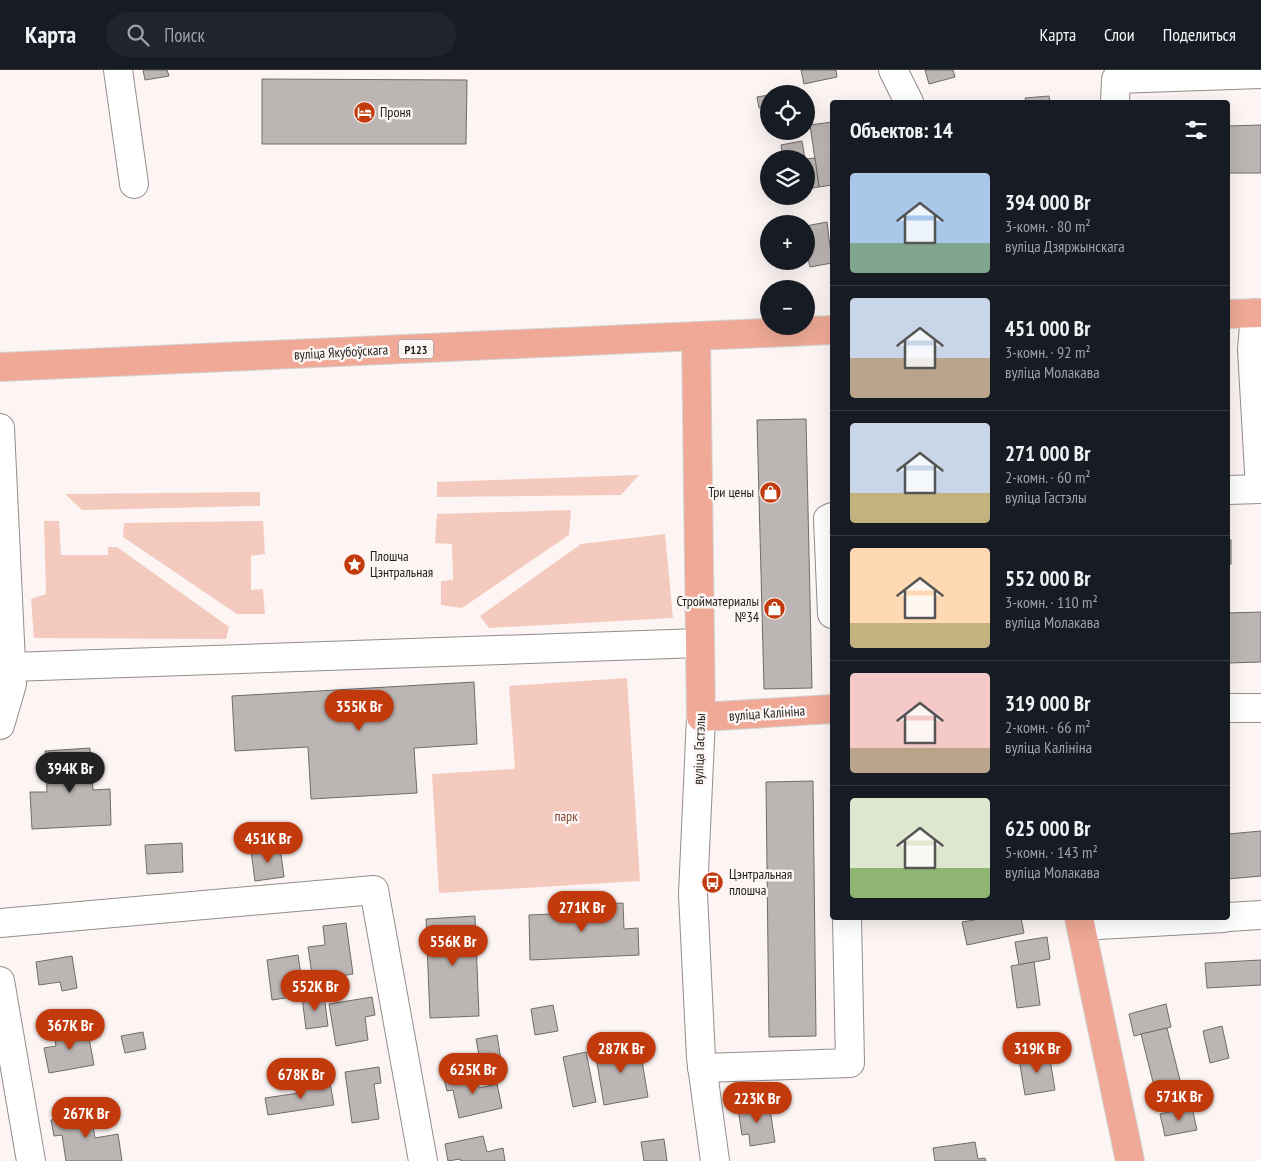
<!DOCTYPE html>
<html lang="ru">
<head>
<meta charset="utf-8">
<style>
	body { margin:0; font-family:"PT Sans Narrow",sans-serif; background:#20242c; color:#f1f3f6; height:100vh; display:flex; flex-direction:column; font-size:19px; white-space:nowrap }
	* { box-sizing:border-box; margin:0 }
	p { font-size:16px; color:#9ea1a6 }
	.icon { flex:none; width:28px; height:28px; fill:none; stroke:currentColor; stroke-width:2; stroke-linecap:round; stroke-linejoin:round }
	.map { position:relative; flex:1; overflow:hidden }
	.details { position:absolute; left:830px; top:30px; width:400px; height:820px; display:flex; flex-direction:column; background:#171b24; border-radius:5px; box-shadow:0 5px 20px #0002 }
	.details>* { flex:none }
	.fabs { position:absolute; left:760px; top:15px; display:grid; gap:10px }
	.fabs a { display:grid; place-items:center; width:55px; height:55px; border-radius:50%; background:#171b24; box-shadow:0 5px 20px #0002; font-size:25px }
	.price { position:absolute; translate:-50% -42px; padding:0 11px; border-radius:18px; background:#c2390b; color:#fff; font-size:16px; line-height:32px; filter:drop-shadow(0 1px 2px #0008) }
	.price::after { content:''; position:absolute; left:50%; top:30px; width:15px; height:11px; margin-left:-8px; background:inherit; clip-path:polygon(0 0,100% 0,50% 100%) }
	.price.current { background:#222; color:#fff }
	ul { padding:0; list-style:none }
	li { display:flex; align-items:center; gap:15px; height:125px; padding:0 20px }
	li+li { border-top:1px solid #363941 }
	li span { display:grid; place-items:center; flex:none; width:140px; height:100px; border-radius:5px; color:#555 }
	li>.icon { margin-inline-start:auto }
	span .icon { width:60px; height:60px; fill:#fffc; stroke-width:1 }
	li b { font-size:21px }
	h2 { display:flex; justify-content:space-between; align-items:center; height:60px; padding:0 20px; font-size:21px }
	header { display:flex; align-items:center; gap:30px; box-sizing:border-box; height:70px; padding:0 25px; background:#171b24; border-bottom:1px solid #363941 }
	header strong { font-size:24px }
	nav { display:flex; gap:28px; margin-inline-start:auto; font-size:18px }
	.search { width:350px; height:45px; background:#20242c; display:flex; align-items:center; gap:12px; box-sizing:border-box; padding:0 18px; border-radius:28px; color:#9ea1a6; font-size:19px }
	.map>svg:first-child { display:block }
	.green { fill:#f5cabe }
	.building { fill:#bbb5b3; stroke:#716b69 }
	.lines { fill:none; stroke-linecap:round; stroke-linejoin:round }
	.minor-casing { stroke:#938d8b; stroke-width:30 }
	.major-casing { stroke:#d3d2d2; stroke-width:30 }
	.minor { stroke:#fff; stroke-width:28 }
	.major { stroke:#efa996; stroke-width:28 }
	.labels { text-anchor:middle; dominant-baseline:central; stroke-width:5; stroke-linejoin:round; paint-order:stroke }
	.shield { fill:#fcf5f4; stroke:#635f5e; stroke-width:1 }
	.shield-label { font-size:12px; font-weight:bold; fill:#211f1e }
	.poi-label { font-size:14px; fill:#211f1e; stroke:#fcf5f4; text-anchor:start }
	.street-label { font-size:14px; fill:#211f1e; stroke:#fcf5f4 }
	.park-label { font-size:14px; fill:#814332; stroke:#fcf5f4 }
</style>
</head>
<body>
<header>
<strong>Карта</strong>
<div class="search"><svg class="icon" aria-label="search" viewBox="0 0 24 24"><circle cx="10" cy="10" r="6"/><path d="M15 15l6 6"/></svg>Поиск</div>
<nav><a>Карта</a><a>Слои</a><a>Поделиться</a></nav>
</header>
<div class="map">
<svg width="1261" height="1091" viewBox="0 0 1261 1091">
	<rect width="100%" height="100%" fill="#fcf5f4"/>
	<g class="green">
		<path d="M639,405L621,425L437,427V412Z"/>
		<path d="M260,422V436L82,440L65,424Z"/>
		<path d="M571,440L569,465L462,538L441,535V511L453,510L452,474L435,473L437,444Z"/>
		<path d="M44,451H59L61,485H108V477H117L229,557L226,569L34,568L31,529L46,524Z"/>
		<path d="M263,451L265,484L251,486V520L263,519L265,544H237L123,467L124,453Z"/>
		<path d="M665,464L673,548L489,558L480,546L581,474Z"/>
		<path d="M627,608L640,811L439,823L432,704L515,699L509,616Z"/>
	</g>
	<g class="building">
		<path d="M143,0H167L169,6L145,10Z"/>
		<path d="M801,0H836L837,7L804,14Z"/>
		<path d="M925,0H953L955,7L929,14Z"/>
		<path d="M262,9L467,10L466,74H262Z"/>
		<path d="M769,25V37L759,38L757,27Z"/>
		<path d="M1049,26L1050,32H1026L1025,28Z"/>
		<path d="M832,52V115L819,117L810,55Z"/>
		<path d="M1261,55V103H1228V56Z"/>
		<path d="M802,71L805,89H783L781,75Z"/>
		<path d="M815,88L819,117L806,119V89Z"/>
		<path d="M827,152L832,193L810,197L806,179V156Z"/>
		<path d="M806,349L812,618L764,619L757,350Z"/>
		<rect x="1228" y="470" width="3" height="24"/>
		<path d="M1261,542V592L1228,593V543Z"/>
		<path d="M474,612L477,674L414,678L417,723L311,729L308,677L235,681L232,626Z"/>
		<path d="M90,678L93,720L110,719L111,755L32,759L30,722H47L45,681Z"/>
		<path d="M813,711L816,966L769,967L766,712Z"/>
		<path d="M1261,761V806L1228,809V764Z"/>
		<path d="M182,773L183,802L147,804L145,775Z"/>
		<path d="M280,777L284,807L255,811L251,781Z"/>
		<path d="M623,833L624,859L638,858L639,885L530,890L529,845L552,844V836Z"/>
		<path d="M475,846L479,946L430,948L426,849Z"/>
		<path d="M985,848H1021L1024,863L967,875L962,852Z"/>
		<path d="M346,853L353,904L335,907L336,915L314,918L308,877L325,875L323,856Z"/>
		<path d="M1047,867L1050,889L1019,895L1015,872Z"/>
		<path d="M298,885L302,912L290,914L292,927L272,930L267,890Z"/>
		<path d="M72,886L77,918L62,921L60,912L39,915L36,892Z"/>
		<path d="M1261,890V915L1207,918L1205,893Z"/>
		<path d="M1034,892L1040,935L1017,938L1011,896Z"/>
		<path d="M324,925L328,956L306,959L302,927Z"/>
		<path d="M372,927L375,945L365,947L368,970L336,976L329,934Z"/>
		<path d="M1166,934L1171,957L1134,966L1129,944Z"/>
		<path d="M553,935L558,961L535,965L531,939Z"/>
		<path d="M1222,956L1229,988L1210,993L1203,961Z"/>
		<path d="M87,957L94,995L49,1003L44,978L56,976L54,963Z"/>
		<path d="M1167,958L1182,1018L1156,1024L1141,964Z"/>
		<path d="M143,962L146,979L125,983L121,966Z"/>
		<path d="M497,965L504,1009L484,1012L476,969Z"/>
		<path d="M639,973L648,1027L604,1035L595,981Z"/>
		<path d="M586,982L596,1032L573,1037L563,987Z"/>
		<path d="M1049,983L1055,1020L1025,1025L1019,989Z"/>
		<path d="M379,997L381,1013L374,1014L379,1049L352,1053L345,1002Z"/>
		<path d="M476,1002L479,1018L497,1014L502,1038L459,1048L453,1020L447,1021L444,1009Z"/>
		<path d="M330,1013L334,1035L268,1045L265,1028L299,1023L298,1018Z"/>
		<path d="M89,1033L95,1068L118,1064L122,1091H66L62,1065L54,1066L51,1050L79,1045L78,1035Z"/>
		<path d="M769,1033L775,1072L750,1076L749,1064L742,1065L738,1038Z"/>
		<path d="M1192,1037L1197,1060L1165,1066L1160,1044Z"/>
		<path d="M483,1066L487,1082L503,1078L505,1091H461L460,1089L448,1091L445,1074Z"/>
		<path d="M664,1069L667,1091H644L641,1072Z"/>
		<path d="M975,1072L978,1089L985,1088L986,1091H935L933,1078Z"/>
	</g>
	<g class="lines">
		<defs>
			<g id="minor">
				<path d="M118,0L134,114"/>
				<path d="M893,0L909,32"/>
				<path d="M1115,32L1116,9L1261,4"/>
				<path d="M0,358L12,614L0,655"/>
				<path d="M1228,420L1260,419L1252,280L1255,243"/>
				<path d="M832,447L828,449L832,544"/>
				<path d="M11,597L700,573"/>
				<path d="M1228,638H1261"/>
				<path d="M701,647L693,824L701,988L715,1091"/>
				<path d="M1228,847L1261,845"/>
				<path d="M0,853L374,820L423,1091"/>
				<path d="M1081,856L1224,848"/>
				<path d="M0,911L31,1091"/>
				<path d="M702,998L850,993L847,848"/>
			</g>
			<g id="major">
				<path d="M1228,244L1261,243"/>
				<path d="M696,266L701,647L832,639"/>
				<path d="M0,297L832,260"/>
				<path d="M1079,848L1130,1091"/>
			</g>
		</defs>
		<use href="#minor" class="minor-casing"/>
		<use href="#major" class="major-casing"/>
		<use href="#minor" class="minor"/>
		<use href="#major" class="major"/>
	</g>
	<defs>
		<symbol id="hotel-disc" viewBox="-11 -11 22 22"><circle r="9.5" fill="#c2390b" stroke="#fcf5f4"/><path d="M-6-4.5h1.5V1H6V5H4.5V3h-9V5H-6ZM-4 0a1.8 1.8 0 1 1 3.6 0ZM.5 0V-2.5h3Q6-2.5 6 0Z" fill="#fff"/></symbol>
		<symbol id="shop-disc" viewBox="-11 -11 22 22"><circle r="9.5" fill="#c2390b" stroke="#fcf5f4"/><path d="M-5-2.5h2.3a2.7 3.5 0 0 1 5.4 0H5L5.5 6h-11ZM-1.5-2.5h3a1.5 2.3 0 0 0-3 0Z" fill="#fff"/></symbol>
		<symbol id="sight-disc" viewBox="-11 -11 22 22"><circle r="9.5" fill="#c2390b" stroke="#fcf5f4"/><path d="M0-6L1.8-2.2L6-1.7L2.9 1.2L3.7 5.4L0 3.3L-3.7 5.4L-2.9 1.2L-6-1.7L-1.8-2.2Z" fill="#fff"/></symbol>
		<symbol id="bus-disc" viewBox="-11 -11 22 22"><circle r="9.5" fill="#c2390b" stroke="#fcf5f4"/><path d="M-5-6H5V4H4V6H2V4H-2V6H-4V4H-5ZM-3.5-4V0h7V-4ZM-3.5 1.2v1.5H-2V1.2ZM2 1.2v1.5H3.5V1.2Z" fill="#fff"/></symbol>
	</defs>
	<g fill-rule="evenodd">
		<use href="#hotel-disc" x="352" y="30" width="25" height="25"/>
		<use href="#shop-disc" x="758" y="410" width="25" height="25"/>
		<use href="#sight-disc" x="342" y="482" width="25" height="25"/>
		<use href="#shop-disc" x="762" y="526" width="25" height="25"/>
		<use href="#bus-disc" x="700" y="800" width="25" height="25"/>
	</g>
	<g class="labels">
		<rect class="shield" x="398.5" y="269.5" width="35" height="19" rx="4"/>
		<g class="shield-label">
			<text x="416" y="279">Р123</text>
		</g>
		<g class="poi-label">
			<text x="380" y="42">Проня</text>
			<text x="754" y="422" text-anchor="end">Три цены</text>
			<text x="370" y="486">Плошча<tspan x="370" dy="16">Цэнтральная</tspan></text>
			<text x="759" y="531" text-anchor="end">Стройматериалы<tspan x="759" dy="16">№34</tspan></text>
			<text x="729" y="804">Цэнтральная<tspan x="729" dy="16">плошча</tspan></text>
		</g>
		<g class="street-label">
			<text transform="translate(341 282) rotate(-3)">вуліца Якубоўскага</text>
			<text transform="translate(767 643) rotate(-4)">вуліца Калініна</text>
			<text transform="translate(699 679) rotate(-88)">вуліца Гастэлы</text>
		</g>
		<g class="park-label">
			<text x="566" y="746">парк</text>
		</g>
	</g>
</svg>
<div class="fabs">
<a><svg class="icon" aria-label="locate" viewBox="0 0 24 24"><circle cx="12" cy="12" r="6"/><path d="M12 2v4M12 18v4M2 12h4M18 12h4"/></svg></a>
<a><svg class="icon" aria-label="layers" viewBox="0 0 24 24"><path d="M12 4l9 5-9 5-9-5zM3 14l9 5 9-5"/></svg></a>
<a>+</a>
<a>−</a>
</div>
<b class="price" style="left:359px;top:662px">355K Br</b>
<b class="price current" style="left:70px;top:724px">394K Br</b>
<b class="price" style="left:268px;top:794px">451K Br</b>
<b class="price" style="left:582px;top:863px">271K Br</b>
<b class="price" style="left:453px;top:897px">556K Br</b>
<b class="price" style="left:315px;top:942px">552K Br</b>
<b class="price" style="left:70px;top:981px">367K Br</b>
<b class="price" style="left:621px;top:1004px">287K Br</b>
<b class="price" style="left:1037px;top:1004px">319K Br</b>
<b class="price" style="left:473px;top:1025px">625K Br</b>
<b class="price" style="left:301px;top:1030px">678K Br</b>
<b class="price" style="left:1179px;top:1052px">571K Br</b>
<b class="price" style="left:757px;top:1054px">223K Br</b>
<b class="price" style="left:86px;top:1069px">267K Br</b>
<section class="details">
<h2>Объектов: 14<svg class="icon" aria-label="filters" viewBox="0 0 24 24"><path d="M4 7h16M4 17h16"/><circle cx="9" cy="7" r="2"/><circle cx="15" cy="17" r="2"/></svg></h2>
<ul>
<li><span style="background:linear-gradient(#a9c7e8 70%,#7fa58c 0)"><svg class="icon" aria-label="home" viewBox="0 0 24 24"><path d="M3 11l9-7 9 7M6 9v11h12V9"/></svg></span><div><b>394 000 Br</b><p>3-комн. · 80 m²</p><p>вуліца Дзяржынскага</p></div></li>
<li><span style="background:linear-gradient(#c9d6e8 60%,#b9a48a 0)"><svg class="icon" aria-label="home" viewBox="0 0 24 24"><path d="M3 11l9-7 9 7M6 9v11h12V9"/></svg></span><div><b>451 000 Br</b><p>3-комн. · 92 m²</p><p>вуліца Молакава</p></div></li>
<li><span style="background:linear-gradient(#c9d6e8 70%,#c2b280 0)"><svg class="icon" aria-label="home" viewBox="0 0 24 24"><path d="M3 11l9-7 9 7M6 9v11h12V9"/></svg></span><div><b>271 000 Br</b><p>2-комн. · 60 m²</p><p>вуліца Гастэлы</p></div></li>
<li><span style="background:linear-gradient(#ffd9b3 75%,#c2b280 0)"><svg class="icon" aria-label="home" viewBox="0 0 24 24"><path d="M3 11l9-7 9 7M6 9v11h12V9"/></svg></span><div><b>552 000 Br</b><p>3-комн. · 110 m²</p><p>вуліца Молакава</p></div></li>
<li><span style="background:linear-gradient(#f6c9c9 75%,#b9a48a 0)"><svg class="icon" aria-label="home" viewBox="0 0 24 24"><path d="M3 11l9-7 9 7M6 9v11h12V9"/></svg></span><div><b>319 000 Br</b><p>2-комн. · 66 m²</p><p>вуліца Калініна</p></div></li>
<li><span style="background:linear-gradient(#dfe7d0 70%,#8fb573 0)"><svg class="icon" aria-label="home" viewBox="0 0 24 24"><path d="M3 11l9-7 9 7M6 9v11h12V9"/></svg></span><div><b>625 000 Br</b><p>5-комн. · 143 m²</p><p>вуліца Молакава</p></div></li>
</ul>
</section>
</div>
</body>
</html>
